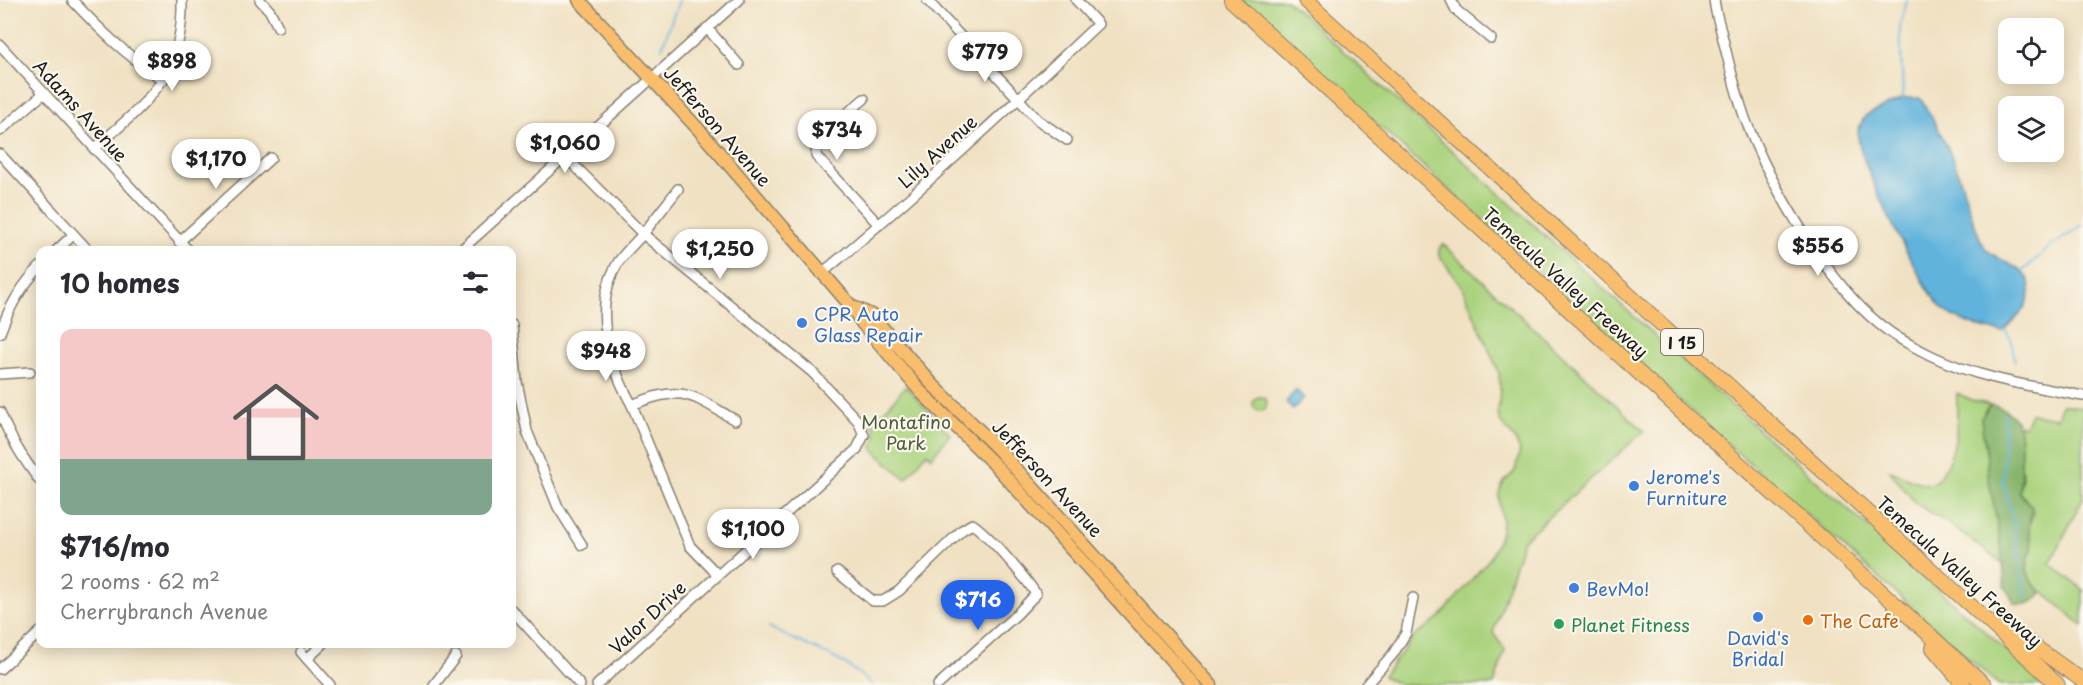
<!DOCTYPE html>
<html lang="en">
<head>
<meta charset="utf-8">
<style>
	body { margin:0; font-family:"Playpen Sans",sans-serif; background:#f2f2f3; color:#2b2b33; height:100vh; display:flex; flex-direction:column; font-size:22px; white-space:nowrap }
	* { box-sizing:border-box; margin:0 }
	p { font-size:20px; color:#7c7c81 }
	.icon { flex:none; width:33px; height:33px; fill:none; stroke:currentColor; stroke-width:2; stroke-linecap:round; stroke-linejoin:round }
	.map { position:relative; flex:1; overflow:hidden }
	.drawer { position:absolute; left:36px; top:246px; width:480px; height:402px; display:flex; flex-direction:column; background:#fff; border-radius:12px; box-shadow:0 3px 15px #0003 }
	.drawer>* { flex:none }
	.buttons { position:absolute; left:1998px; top:18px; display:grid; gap:12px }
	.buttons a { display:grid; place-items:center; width:66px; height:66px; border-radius:12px; background:#fff; box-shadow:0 3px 15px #0003; font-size:30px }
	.price { position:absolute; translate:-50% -51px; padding:0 14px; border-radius:21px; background:#fff; color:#222; font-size:20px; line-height:39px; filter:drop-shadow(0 2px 3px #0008) }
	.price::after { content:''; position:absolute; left:50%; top:36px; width:18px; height:14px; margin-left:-9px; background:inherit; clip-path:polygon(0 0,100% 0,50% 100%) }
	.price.active { background:#2563eb; color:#fff }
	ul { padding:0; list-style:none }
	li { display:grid; align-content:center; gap:12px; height:318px; padding:0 24px }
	li span { display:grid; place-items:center; height:186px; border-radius:12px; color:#555 }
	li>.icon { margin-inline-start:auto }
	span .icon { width:108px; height:108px; fill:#fffc; stroke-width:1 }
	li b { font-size:26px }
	h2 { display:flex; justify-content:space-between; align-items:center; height:72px; padding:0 24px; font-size:26px }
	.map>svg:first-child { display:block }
	.green { fill:#abd37e; stroke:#64784d; stroke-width:1.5 }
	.forest { fill:#88b56d; stroke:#526844; stroke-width:1.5 }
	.water { fill:#60b3dc; stroke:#3e687c; stroke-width:1.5 }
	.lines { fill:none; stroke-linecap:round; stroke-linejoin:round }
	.stream { stroke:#60b3dc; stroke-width:2 }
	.minor-casing { stroke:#867e6f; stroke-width:12 }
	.major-casing { stroke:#867e6f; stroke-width:15 }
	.highway-casing { stroke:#867e6f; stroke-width:16 }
	.minor { stroke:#fff; stroke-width:9 }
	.major { stroke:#f9be6d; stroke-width:12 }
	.highway { stroke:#f9be6d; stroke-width:14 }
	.shop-dot { fill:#3f7fe0; stroke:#fbf7ec; stroke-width:2 }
	.food-dot { fill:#e8710a; stroke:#fbf7ec; stroke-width:2 }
	.leisure-dot { fill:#2e9e5b; stroke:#fbf7ec; stroke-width:2 }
	.labels { text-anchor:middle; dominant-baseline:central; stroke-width:4.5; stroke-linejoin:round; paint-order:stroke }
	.shield { fill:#fbf7ec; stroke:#5f5e5a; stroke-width:1.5 }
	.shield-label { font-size:16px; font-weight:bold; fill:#1c1c1c }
	.street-label { font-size:18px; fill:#1c1c1c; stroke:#fbf7ec }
	.shop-label { font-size:18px; fill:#366cbe; stroke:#fbf7ec; text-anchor:start }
	.park-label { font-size:18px; fill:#4e5c3e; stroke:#fbf7ec }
	.food-label { font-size:18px; fill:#c56008; stroke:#fbf7ec; text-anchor:start }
	.leisure-label { font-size:18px; fill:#27864d; stroke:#fbf7ec; text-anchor:start }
</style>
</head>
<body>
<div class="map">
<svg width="2083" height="685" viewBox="0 0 2083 685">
	<rect width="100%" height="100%" fill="#fbf7ec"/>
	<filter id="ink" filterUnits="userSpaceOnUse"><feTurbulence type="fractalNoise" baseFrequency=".0167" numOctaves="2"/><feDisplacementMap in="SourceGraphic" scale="12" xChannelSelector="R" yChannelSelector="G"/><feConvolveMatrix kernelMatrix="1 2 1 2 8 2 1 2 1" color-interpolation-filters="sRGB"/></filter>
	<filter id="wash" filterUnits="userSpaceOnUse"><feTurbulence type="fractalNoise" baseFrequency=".008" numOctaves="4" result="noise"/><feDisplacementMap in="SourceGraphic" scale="24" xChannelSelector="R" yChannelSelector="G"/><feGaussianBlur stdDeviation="1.35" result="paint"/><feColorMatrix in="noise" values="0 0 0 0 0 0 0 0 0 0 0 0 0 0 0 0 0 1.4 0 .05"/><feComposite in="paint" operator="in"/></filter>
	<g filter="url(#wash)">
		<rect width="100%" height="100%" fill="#f0e1c2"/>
		<g class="green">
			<path d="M1241,0H1287L1708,384L2045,685H1999L1720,437Z"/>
			<path d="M1443,244L1644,431L1523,540L1493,633L1505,650L1494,685H1400L1383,676L1414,637L1440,617L1491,557L1501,533L1502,520L1499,502V493L1504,482L1515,471L1520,451L1515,439L1501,423L1498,415L1500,388L1499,373L1462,287L1439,255V249Z"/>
			<path d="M906,386L950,434L932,457L927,453L906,479L872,449L876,436L873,423Z"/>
			<path d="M1957,393L1971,400L1990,405L1984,411L1982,427L2004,564L1943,520L1916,504L1889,470C1899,474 1920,485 1929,484C1936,483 1939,477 1943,471C1959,448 1957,420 1957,393Z"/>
			<circle cx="1260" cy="404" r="7"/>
			<path d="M2062,404L2083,408V498L2050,564L2083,589V626L2032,583L2027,571L2028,559L2032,549L2029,525L2033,514L2028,502L2019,492L2022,477L2019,425L2025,426L2031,414L2057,418Z"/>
		</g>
		<path class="forest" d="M1990,405C2001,405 2014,415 2019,426C2022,433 2021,482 2019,492L2032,507L2029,525L2032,549L2028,559L2027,571L2032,583L2042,593C2034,602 2027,607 2014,603L2005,586L2001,544L1988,476L1986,448L1982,427L1981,418Z"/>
		<g class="water">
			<path d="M1903,98H1920C1934,120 1946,142 1956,167C1963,184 1976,238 1986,249C1999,263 2032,267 2030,291C2028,309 2014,321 2002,332C1981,328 1960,323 1943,309C1924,292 1854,156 1858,132C1859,127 1863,120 1866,115Z"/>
			<path d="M1296,390L1304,398L1293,409L1286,402Z"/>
		</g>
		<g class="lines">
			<g class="stream">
				<path d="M662,48L679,0"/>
				<path d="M1903,98L1900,27L1907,0"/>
				<path d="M2023,271L2050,247L2083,225"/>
				<path d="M2005,330L2011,339L2015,362"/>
				<path d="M2005,413L2003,482L2014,525L2026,597"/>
				<path d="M769,627C804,647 844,656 872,685"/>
			</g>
		</g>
	</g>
	<g filter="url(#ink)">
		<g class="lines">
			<defs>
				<g id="minor">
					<path d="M72,0C102,32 126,55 163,80"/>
					<path d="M260,0L270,11L278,27"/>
					<path d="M927,0L1038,120L1067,140"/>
					<path d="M1451,0L1456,10L1491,39"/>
					<path d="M1714,0L1716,12C1726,48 1733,86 1746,121C1770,185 1831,290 1887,330C1900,340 1916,348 1930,355C1979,379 2031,386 2083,396"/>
					<path d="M707,28L739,65"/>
					<path d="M0,45L188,250"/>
					<path d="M864,99L817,139L816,156L879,225"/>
					<path d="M0,131L43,94"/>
					<path d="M94,149C146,103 184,76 182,0"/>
					<path d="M0,154L88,250"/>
					<path d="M565,156L643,234L812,372L858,421L864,435L857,449L597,685"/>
					<path d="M678,189C667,204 655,218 644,233C636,242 626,251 619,261C591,306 608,362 632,405L690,546L717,574"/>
					<path d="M179,242L271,158"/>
					<path d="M57,250L73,235"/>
					<path d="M461,250L739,0"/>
					<path d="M821,274C917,194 1008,109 1098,24L1076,0"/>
					<path d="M512,325L517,382L527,431L558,507L582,545"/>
					<path d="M0,333C9,307 21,286 40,267"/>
					<path d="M0,374L30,372"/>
					<path d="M632,405C683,384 690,394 735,420"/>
					<path d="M0,412C10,439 23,459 40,481"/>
					<path d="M837,572L873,601H883L899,591L962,530L972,524C986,532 1026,578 1036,594L1017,614L938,685"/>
					<path d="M512,610L580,685"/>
					<path d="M301,652L330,685"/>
					<path d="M307,659L323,644"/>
					<path d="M0,669L40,632"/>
					<path d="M434,685L456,656"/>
					<path d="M1366,685L1393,654L1406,633L1413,598"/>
				</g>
				<g id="major">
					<path d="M579,0L701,132L851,306L863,324L921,392L997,467L1194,685"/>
					<path d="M851,306L871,315L932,384L998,449L1211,685"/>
				</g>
				<g id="highway">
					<path d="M1231,0L1567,308L1985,685"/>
					<path d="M1305,0L2058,685"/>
					<path d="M1999,621L2083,681"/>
					<path d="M1933,648L1964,685"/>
				</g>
			</defs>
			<use href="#minor" class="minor-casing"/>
			<use href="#major" class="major-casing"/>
			<use href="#highway" class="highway-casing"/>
			<use href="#minor" class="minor"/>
			<use href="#major" class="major"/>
			<use href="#highway" class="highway"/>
		</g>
	</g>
	<g class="shop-dot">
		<circle cx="802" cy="323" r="6"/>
		<circle cx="1634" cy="486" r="6"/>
		<circle cx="1574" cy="588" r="6"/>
		<circle cx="1758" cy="617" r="6"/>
	</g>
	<circle class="food-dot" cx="1808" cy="620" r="6"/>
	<circle class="leisure-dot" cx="1559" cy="624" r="6"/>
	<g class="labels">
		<rect class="shield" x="1661" y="329" width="42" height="26" rx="4.5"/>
		<g class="shield-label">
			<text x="1682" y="342">I 15</text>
		</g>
		<g class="street-label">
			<text transform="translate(81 110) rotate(48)">Adams Avenue</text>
			<text transform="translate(718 126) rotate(49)">Jefferson Avenue</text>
			<text transform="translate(937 151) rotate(-42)">Lily Avenue</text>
			<text transform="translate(1566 282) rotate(42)">Temecula Valley Freeway</text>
			<text transform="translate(1048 478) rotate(47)">Jefferson Avenue</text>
			<text transform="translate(1960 571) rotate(42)">Temecula Valley Freeway</text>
			<text transform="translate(647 617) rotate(-43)">Valor Drive</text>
		</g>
		<g class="shop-label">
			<text x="814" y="313">CPR Auto<tspan x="814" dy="21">Glass Repair</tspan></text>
			<text x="1646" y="476">Jerome's<tspan x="1646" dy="21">Furniture</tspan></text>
			<text x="1586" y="588">BevMo!</text>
			<text x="1758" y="637" text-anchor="middle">David's<tspan x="1758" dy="21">Bridal</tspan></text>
		</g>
		<g class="park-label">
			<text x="906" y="421">Montafino<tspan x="906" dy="21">Park</tspan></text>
		</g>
		<g class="food-label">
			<text x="1820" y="620">The Cafe</text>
		</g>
		<g class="leisure-label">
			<text x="1571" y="624">Planet Fitness</text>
		</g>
	</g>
</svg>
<div class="buttons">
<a><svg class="icon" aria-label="locate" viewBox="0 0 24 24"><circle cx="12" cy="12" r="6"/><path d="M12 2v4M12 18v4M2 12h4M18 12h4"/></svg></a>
<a><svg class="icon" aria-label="layers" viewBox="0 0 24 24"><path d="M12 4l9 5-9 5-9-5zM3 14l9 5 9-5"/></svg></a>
</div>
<b class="price" style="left:985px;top:83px">$779</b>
<b class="price" style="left:172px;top:92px">$898</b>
<b class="price" style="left:837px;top:161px">$734</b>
<b class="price" style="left:565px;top:174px">$1,060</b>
<b class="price" style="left:216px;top:190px">$1,170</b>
<b class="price" style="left:1818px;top:277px">$556</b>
<b class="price" style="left:720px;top:280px">$1,250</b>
<b class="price" style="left:606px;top:382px">$948</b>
<b class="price" style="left:753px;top:560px">$1,100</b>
<b class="price active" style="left:978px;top:631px">$716</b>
<section class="drawer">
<h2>10 homes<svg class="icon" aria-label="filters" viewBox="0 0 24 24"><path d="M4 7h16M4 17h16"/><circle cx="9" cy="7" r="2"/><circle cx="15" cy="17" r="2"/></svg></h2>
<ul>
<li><span style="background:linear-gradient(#f6c9c9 70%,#7fa58c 0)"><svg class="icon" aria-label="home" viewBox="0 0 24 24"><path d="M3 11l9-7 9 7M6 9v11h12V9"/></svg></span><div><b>$716/mo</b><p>2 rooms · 62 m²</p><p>Cherrybranch Avenue</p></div></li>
</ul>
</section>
</div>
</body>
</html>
